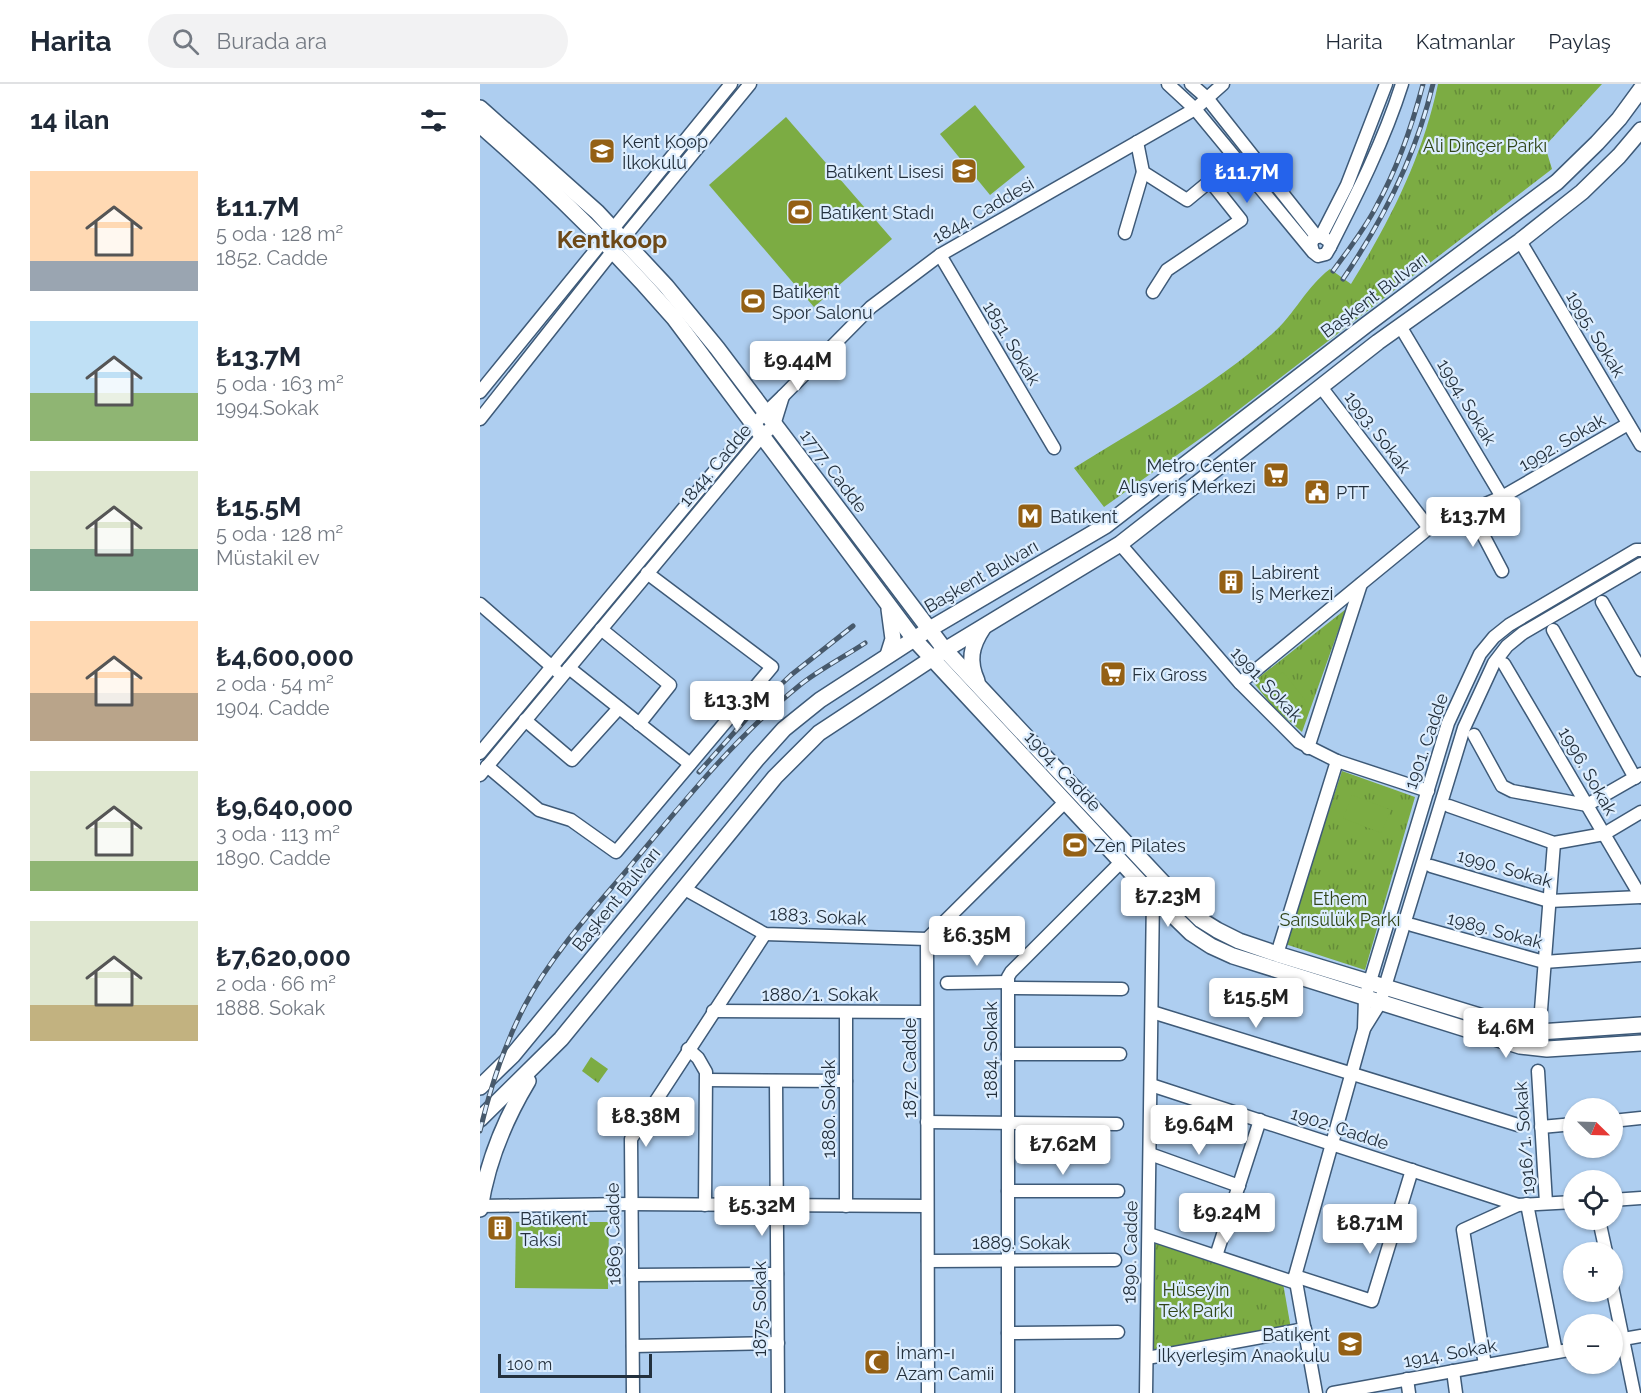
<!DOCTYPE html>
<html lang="tr">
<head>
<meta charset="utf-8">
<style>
	body { margin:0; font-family:Raleway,sans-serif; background:#f2f2f3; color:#1f2937; height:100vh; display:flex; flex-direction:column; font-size:22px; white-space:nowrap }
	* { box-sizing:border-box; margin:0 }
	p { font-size:20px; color:#747a83 }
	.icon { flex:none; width:33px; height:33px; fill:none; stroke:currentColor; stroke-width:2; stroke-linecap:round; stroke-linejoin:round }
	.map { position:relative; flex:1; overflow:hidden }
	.details { display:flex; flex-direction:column; background:#fff; width:480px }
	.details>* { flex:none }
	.needle { width:39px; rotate:113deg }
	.fabs { position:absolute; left:1083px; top:1014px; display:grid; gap:12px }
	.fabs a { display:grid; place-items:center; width:60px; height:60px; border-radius:50%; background:#fff; box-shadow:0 2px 4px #0004; font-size:30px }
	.scale { position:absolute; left:18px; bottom:15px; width:154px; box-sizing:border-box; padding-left:6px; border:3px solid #23303d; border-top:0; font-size:16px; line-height:21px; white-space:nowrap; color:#23303d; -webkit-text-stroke:4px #dcedfe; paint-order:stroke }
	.price { position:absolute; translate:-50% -51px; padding:0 14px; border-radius:6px; background:#fff; color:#222; font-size:20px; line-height:39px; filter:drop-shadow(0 2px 3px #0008) }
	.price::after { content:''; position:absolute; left:50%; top:36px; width:18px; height:14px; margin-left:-9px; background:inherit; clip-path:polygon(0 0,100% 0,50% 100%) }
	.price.active { background:#2563eb; color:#fff }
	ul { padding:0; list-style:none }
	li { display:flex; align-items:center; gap:18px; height:150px; padding:0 30px }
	li span { display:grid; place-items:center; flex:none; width:168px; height:120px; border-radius:0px; color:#555 }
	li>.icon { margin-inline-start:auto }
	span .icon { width:72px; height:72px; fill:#fffc; stroke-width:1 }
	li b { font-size:26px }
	h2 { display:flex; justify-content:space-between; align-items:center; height:72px; padding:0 30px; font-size:26px }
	header { display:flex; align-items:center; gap:36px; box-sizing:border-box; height:84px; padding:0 30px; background:#fff; border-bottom:2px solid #e0e1e3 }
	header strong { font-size:28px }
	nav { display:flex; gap:33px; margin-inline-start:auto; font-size:21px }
	.search { width:420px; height:54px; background:#f2f2f3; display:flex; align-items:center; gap:15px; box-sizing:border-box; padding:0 21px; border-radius:33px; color:#747a83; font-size:22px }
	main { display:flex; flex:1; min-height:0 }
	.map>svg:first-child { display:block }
	.grass { fill:url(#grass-tufts) }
	.pitch { fill:#7cac43 }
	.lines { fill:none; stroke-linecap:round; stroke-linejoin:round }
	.minor-casing { stroke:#3e5a78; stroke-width:15 }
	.major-casing { stroke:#3e5a78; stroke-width:18 }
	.minor { stroke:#fff; stroke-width:12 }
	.major { stroke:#fff; stroke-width:15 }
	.rail-casing { stroke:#47596b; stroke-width:5 }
	.rail { stroke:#dcedfe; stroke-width:3; stroke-dasharray:9; stroke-linecap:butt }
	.labels { text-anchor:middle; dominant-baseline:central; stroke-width:4.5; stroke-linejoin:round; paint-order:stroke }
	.poi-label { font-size:18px; fill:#23303d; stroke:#dcedfe; text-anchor:start }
	.park-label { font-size:18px; fill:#304518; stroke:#dcedfe }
	.street-label { font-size:18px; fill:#23303d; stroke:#dcedfe }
	.district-label { font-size:24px; font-weight:bold; fill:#6d4918; stroke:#dcedfe }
</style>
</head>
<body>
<header>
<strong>Harita</strong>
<div class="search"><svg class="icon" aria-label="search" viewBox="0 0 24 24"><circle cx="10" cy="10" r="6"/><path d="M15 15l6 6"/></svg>Burada ara</div>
<nav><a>Harita</a><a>Katmanlar</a><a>Paylaş</a></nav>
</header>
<main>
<section class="details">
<h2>14 ilan<svg class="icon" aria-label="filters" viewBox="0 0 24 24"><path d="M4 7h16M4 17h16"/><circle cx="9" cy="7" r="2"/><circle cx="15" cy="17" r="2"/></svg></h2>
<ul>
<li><span style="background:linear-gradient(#ffd9b3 75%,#9aa5b1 0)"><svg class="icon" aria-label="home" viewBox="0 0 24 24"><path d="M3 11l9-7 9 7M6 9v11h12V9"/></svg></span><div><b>₺11.7M</b><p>5 oda · 128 m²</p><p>1852. Cadde</p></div></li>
<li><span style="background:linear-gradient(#bfe0f5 60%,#8fb573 0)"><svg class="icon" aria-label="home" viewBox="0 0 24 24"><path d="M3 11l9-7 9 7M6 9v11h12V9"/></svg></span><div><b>₺13.7M</b><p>5 oda · 163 m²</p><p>1994.Sokak</p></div></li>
<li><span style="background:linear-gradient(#dfe7d0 65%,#7fa58c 0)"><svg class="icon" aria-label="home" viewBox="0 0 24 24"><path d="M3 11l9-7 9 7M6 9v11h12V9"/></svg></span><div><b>₺15.5M</b><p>5 oda · 128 m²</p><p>Müstakil ev</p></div></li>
<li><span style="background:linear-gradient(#ffd9b3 60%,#b9a48a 0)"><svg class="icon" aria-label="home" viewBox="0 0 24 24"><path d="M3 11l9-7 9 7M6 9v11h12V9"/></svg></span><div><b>₺4,600,000</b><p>2 oda · 54 m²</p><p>1904. Cadde</p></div></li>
<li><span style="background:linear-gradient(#dfe7d0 75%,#8fb573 0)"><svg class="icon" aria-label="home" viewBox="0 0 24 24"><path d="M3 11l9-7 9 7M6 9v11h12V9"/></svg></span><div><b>₺9,640,000</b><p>3 oda · 113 m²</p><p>1890. Cadde</p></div></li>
<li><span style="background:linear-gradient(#dfe7d0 70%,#c2b280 0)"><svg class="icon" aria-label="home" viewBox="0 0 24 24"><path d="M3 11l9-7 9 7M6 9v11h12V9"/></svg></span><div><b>₺7,620,000</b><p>2 oda · 66 m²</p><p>1888. Sokak</p></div></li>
</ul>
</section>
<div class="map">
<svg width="1161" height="1309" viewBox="0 0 1161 1309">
	<defs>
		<pattern id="grass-tufts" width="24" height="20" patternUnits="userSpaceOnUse" patternTransform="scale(1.5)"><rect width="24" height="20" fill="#7cac43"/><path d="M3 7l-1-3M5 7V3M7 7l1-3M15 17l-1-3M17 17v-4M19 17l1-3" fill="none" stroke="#658c39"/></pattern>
	</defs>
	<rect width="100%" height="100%" fill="#aecef0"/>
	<g class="grass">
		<path d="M958,0H1122L1065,62L1072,85L735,344L624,423L594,384C660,343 734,302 792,250C814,231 827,202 850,185L871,200C910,137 943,72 958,0Z"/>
		<path d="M866,525L822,648L794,624L773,598Z"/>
		<path d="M862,687L935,713L885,886L805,860Z"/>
		<path d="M111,973L128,985L118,999L102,987Z"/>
		<path d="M672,1153L803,1199L811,1245L673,1266Z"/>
	</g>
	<g class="pitch">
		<path d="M495,21L545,83L510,111L460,50Z"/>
		<path d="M306,33L412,155L334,223L229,101Z"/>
		<path d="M803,588L826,617L808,632L784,603Z"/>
		<path d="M872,711L911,726L901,749L863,734Z"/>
		<path d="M36,1138H129L128,1205L35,1204Z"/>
	</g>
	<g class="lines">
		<defs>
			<g id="minor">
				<path d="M688,0L715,25L833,168L838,172L846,170L850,163L849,157L841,152L834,154L831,160L833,168"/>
				<path d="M711,0L727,14L837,153"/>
				<path d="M657,58L663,88L707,116L730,97L761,136L687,186L673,208"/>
				<path d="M645,149L663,88"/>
				<path d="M841,152L867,101L906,0"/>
				<path d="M1040,157L1161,361"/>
				<path d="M850,163C877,110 904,57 922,0"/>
				<path d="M460,171L574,364"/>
				<path d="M920,242L1022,413"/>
				<path d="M841,303L949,444"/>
				<path d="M0,308L251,0"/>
				<path d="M303,312L391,223L460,171L715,25L743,0"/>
				<path d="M0,335L128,173L270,0"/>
				<path d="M991,428L1022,487"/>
				<path d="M640,460L760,599L819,658L857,677L948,707"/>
				<path d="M1122,518L1161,586"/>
				<path d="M0,520L78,588"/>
				<path d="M121,545L190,601L159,640"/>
				<path d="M1073,546L1155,694"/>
				<path d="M1024,580L1161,813"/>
				<path d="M89,584L210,680"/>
				<path d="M760,599L949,444L1022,413L1148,340"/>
				<path d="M45,636L92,676L139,624"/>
				<path d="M994,651L1022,702L1032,707L1107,721L1161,690"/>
				<path d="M828,664L881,500"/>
				<path d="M0,669L273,341L303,312L294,341L282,352L0,691"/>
				<path d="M7,682L59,726L91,736L136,768L292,583L167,489"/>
				<path d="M969,722L1074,759L1124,750L1161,728"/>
				<path d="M951,782L1069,817L1161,813"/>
				<path d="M203,804L285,850L447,855"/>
				<path d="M932,841L1064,878L1161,871"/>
				<path d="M797,870L857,677"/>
				<path d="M467,899L528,898"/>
				<path d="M528,904L642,905"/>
				<path d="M233,927L446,928"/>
				<path d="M672,928L1038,1041"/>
				<path d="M1060,939L1074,759"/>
				<path d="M885,943L900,919L984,644L1014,579L1027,562L1043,549L1161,480"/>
				<path d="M208,965L218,974L226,988L225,1121"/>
				<path d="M528,970H640"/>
				<path d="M1058,987L1066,1119"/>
				<path d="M227,996L366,997"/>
				<path d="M296,997L298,1309"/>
				<path d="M671,1001L1038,1121"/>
				<path d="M1132,1037L1161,1034"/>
				<path d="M447,1038L637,1040"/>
				<path d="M1061,1043L1094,1040"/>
				<path d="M670,1070L759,1102"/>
				<path d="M528,1107H638"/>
				<path d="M1132,1116L1161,1114"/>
				<path d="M1047,1120L1076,1268"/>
				<path d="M0,1122L151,1120L447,1122"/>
				<path d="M366,1122V928"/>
				<path d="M1119,1136L1126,1168"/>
				<path d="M669,1150L816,1199"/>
				<path d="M736,1172L780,1036"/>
				<path d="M448,1177L635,1176"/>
				<path d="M152,1191L297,1190"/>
				<path d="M815,1192L892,1217L932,1086"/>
				<path d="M1132,1202L1154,1309"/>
				<path d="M528,1249L638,1248"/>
				<path d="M1132,1257L1161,1252"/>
				<path d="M153,1262L298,1259"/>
				<path d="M667,1274L825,1245"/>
				<path d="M1005,1281L983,1146L1038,1121L1094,1118"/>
				<path d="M973,1287L976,1309"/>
				<path d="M927,1295L929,1309"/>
				<path d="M153,1309L151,1055L285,850"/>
				<path d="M448,1309L447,855L585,718"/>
				<path d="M528,1309V893L531,888L641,778"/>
				<path d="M666,1309L673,812"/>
				<path d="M836,1309L815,1192L884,945L885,914L968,639L1000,570L1014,553L1029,541L1156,466H1161"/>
				<path d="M853,1309L1094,1265"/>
			</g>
			<g id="major">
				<path d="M0,24L117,128L186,202L237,264L465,566L687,803L721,836L737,846L759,857L797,870L1039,944L1059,948L1161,941"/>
				<path d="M0,41C69,101 134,165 194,234L434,555L673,812L711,849L731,862L753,872L1040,962L1067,965L1161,959"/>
				<path d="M408,571L413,555L409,525"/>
				<path d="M497,597C488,577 491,562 503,544"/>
				<path d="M0,1003L33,971L277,675L304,645L340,616L448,546L625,442L886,241L1077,98L1117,59L1139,35L1161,5"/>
				<path d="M0,1035L81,955L295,693L339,649L465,566L640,460L898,258L1040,157L1102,108L1139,72L1161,46"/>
				<path d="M0,1125C7,1078 24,1037 48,997"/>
			</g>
		</defs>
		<use href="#minor" class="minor-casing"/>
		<use href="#major" class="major-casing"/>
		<use href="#minor" class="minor"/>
		<use href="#major" class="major"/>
		<defs>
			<g id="rail">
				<path d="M853,187C868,166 885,145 897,121C918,83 932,42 943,0"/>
				<path d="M863,195C904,135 936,71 953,0"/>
				<path d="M219,688L276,624L311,591L373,542"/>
				<path d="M0,1047C10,1004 24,962 44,923C70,873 110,829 147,786C201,721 254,654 320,601C340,585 364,573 385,559"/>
			</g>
		</defs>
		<use href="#rail" class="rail-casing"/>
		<use href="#rail" class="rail"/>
	</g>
	<defs>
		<symbol id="school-square" viewBox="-11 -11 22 22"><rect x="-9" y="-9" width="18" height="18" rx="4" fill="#946014" stroke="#dcedfe"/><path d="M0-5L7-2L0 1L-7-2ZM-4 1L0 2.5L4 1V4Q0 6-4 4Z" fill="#fff"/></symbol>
		<symbol id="stadium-square" viewBox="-11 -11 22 22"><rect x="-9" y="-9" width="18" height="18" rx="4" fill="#946014" stroke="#dcedfe"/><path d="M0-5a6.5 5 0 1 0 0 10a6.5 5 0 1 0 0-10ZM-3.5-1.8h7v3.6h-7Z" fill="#fff"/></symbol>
		<symbol id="supermarket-square" viewBox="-11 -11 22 22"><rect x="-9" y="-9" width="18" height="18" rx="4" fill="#946014" stroke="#dcedfe"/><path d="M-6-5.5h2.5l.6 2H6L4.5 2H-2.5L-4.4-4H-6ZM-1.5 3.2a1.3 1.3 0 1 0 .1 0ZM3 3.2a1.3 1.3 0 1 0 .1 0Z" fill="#fff"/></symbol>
		<symbol id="civic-square" viewBox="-11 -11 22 22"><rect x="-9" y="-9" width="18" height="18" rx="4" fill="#946014" stroke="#dcedfe"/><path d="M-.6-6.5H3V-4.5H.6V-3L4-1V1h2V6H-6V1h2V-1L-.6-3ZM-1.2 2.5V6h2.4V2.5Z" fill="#fff"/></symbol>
		<symbol id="metro-square" viewBox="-11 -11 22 22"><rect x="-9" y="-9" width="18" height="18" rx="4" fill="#946014" stroke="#dcedfe"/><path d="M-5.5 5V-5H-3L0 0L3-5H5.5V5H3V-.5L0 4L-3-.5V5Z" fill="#fff"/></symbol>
		<symbol id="building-square" viewBox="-11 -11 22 22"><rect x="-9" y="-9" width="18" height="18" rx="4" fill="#946014" stroke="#dcedfe"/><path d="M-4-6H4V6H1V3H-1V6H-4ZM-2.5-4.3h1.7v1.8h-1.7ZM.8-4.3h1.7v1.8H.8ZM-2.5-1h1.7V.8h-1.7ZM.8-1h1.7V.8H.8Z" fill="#fff"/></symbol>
		<symbol id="mosque-square" viewBox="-11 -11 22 22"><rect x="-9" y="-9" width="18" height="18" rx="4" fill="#946014" stroke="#dcedfe"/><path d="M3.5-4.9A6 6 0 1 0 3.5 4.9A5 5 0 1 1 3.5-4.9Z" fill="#fff"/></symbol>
	</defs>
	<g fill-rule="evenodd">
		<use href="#school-square" x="107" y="52" width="30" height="30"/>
		<use href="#school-square" x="469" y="72" width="30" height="30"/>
		<use href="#stadium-square" x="305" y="113" width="30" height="30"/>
		<use href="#stadium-square" x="258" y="202" width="30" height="30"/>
		<use href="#supermarket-square" x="781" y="376" width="30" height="30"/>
		<use href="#civic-square" x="822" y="393" width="30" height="30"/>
		<use href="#metro-square" x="535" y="417" width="30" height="30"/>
		<use href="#building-square" x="736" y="483" width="30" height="30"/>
		<use href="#supermarket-square" x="618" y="575" width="30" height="30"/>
		<use href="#stadium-square" x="580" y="746" width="30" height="30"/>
		<use href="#building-square" x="5" y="1129" width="30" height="30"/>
		<use href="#school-square" x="855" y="1245" width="30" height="30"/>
		<use href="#mosque-square" x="382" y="1263" width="30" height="30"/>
	</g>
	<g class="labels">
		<g class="poi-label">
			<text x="142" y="57">Kent Koop<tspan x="142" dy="21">İlkokulu</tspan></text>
			<text x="464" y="87" text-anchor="end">Batıkent Lisesi</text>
			<text x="340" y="128">Batıkent Stadı</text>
			<text x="292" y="207">Batıkent<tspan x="292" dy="21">Spor Salonu</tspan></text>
			<text x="776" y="381" text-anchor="end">Metro Center<tspan x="776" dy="21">Alışveriş Merkezi</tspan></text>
			<text x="856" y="408">PTT</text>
			<text x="570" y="432">Batıkent</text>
			<text x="771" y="488">Labirent<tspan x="771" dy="21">İş Merkezi</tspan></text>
			<text x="652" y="590">Fix Gross</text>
			<text x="614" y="761">Zen Pilates</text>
			<text x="40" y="1134">Batıkent<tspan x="40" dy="21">Taksi</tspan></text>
			<text x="850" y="1250" text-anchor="end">Batıkent<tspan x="850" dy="21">İlkyerleşim Anaokulu</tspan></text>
			<text x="416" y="1268">İmam-ı<tspan x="416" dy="21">Azam Camii</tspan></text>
		</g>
		<g class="park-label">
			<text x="1005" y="61">Ali Dinçer Parkı</text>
			<text x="860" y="814">Ethem<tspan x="860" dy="21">Sarısülük Parkı</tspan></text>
			<text x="716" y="1205">Hüseyin<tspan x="716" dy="21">Tek Parkı</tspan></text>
		</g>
		<g class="street-label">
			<text transform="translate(503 126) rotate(-30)">1844. Caddesi</text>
			<text transform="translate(894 211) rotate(-37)">Başkent Bulvarı</text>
			<text transform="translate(1116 250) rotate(59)">1995. Sokak</text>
			<text transform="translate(532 259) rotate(59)">1851. Sokak</text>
			<text transform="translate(987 318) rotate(59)">1994. Sokak</text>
			<text transform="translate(898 348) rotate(53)">1993. Sokak</text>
			<text transform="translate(1082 358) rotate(-30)">1992. Sokak</text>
			<text transform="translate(235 381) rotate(-50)">1844. Cadde</text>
			<text transform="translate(354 387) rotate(53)">1777. Cadde</text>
			<text transform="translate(501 492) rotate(-30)">Başkent Bulvarı</text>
			<text transform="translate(787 600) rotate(47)">1991. Sokak</text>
			<text transform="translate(946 657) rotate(-71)">1901. Cadde</text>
			<text transform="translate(583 687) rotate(47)">1904. Cadde</text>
			<text transform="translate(1108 687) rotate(60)">1996. Sokak</text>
			<text transform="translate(1025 784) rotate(16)">1990. Sokak</text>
			<text transform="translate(136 815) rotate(-51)">Başkent Bulvarı</text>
			<text transform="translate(338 832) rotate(3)">1883. Sokak</text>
			<text transform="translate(1015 846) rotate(15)">1989. Sokak</text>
			<text x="340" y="910">1880/1. Sokak</text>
			<text transform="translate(510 966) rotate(-90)">1884. Sokak</text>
			<text transform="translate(429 984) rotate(-90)">1872. Cadde</text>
			<text transform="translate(348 1025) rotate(-90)">1880. Sokak</text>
			<text transform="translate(860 1044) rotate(18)">1902. Cadde</text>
			<text transform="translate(1044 1054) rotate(-94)">1916/1. Sokak</text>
			<text transform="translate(133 1150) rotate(-91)">1869. Cadde</text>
			<text x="541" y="1158">1889. Sokak</text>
			<text transform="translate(650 1168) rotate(-89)">1890. Cadde</text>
			<text transform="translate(279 1225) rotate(-90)">1875. Sokak</text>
			<text transform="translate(970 1269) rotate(-10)">1914. Sokak</text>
		</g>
		<g class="district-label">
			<text x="132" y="155">Kentkoop</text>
		</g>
	</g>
</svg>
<div class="fabs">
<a><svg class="needle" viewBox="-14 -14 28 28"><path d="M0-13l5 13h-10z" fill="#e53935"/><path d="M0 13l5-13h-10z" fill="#747a83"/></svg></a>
<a><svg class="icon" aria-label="locate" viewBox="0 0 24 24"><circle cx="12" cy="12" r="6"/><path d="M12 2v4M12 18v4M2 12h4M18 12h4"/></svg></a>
<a>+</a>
<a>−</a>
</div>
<div class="scale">100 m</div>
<b class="price active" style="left:767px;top:120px">₺11.7M</b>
<b class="price" style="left:318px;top:308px">₺9.44M</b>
<b class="price" style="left:993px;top:464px">₺13.7M</b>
<b class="price" style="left:257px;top:648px">₺13.3M</b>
<b class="price" style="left:688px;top:844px">₺7.23M</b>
<b class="price" style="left:497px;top:883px">₺6.35M</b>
<b class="price" style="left:776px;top:945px">₺15.5M</b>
<b class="price" style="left:1026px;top:975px">₺4.6M</b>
<b class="price" style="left:166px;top:1064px">₺8.38M</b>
<b class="price" style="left:719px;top:1072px">₺9.64M</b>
<b class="price" style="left:583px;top:1092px">₺7.62M</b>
<b class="price" style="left:282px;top:1153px">₺5.32M</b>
<b class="price" style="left:747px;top:1160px">₺9.24M</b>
<b class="price" style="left:890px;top:1171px">₺8.71M</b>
</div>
</main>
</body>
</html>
